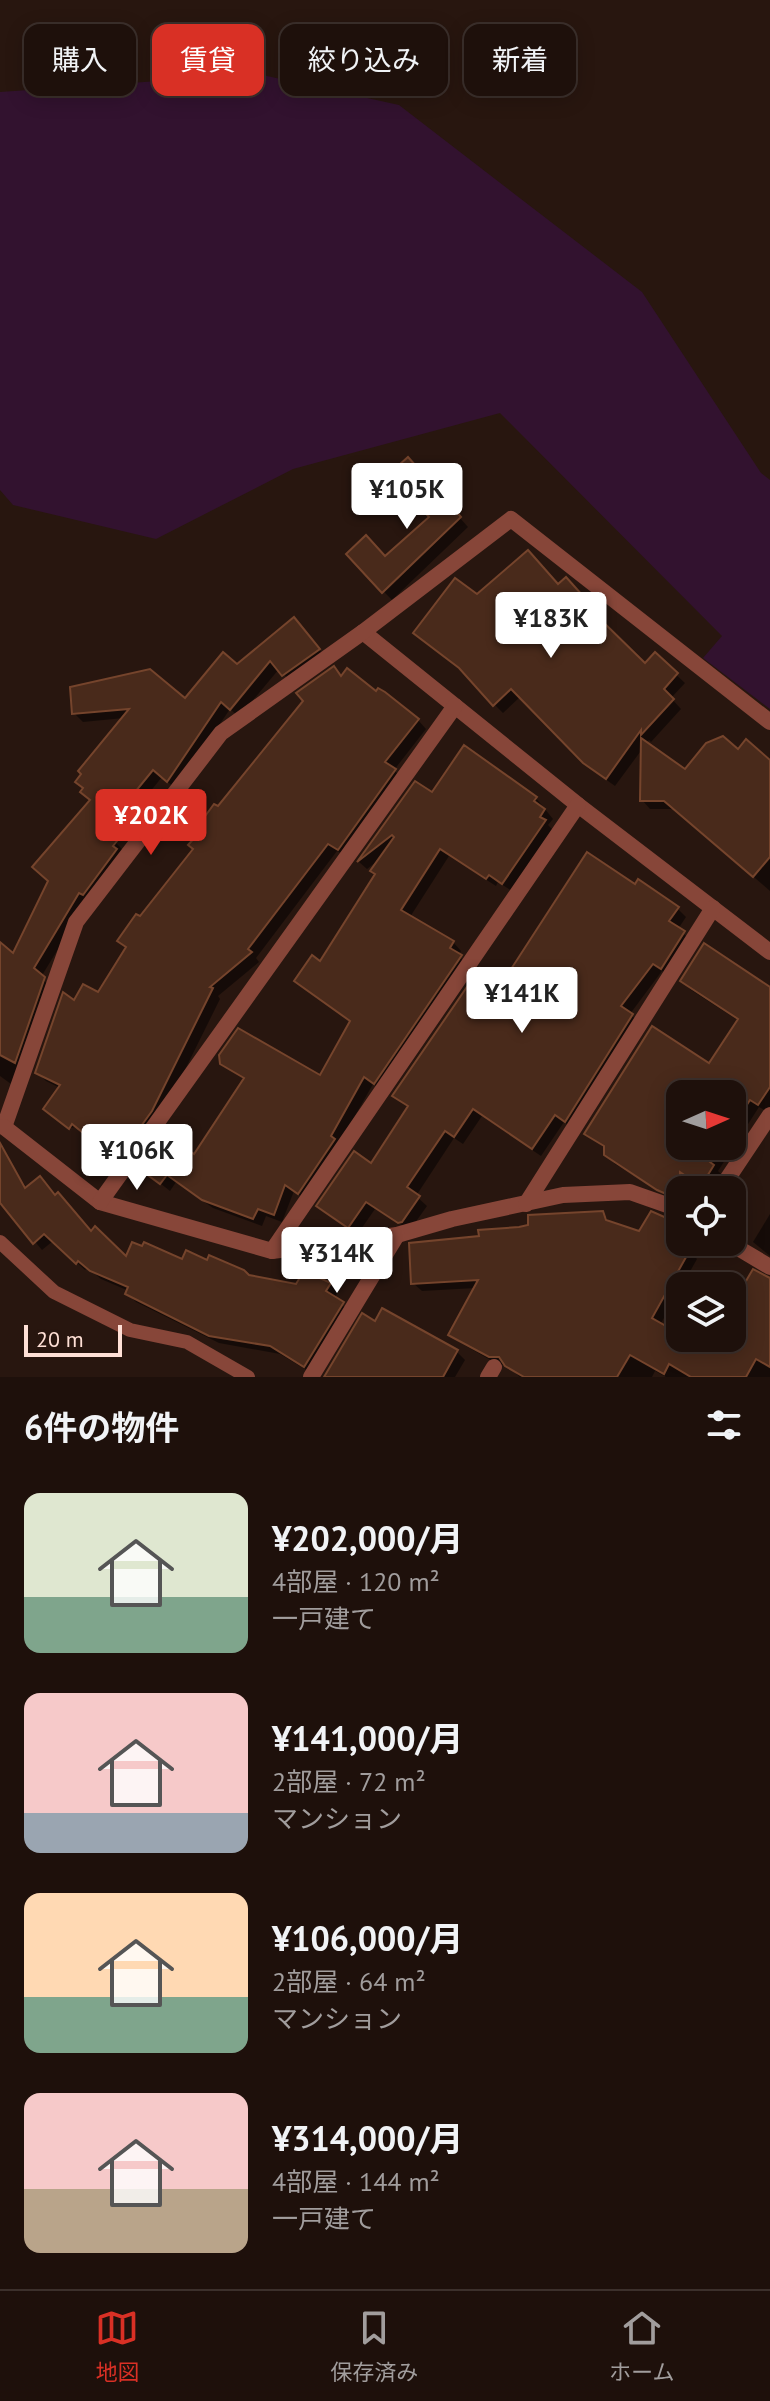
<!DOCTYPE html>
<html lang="ja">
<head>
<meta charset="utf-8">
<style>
	body { margin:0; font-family:"PT Sans","Noto Sans JP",sans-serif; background:#2b1e19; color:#f1f3f6; height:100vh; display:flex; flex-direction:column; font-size:30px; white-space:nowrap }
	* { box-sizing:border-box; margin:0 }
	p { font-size:26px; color:#a19d9d }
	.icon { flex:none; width:44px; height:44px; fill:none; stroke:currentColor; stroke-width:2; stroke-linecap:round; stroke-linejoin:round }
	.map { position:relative; height:1377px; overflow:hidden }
	.side { display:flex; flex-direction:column; background:#1e100b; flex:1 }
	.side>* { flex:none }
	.top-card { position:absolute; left:24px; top:24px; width:722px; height:72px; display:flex; gap:16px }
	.needle { width:52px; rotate:87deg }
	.fabs { position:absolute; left:666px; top:1080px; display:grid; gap:16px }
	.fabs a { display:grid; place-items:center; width:80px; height:80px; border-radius:16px; background:#1e100b; box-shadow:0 4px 20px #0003,0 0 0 2px #3c302c; font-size:40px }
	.scale { position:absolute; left:24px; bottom:20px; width:98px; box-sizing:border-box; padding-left:8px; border:4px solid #ffe0d6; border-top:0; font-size:22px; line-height:28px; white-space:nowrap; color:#ffe0d6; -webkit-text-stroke:6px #28160f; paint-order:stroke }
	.price { position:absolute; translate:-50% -68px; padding:0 18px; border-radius:8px; background:#fff; color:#222; font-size:26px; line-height:52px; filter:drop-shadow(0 2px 4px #0008) }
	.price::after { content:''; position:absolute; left:50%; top:48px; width:24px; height:18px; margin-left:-12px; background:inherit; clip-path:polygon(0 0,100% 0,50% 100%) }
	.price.current { background:#d93025; color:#fff }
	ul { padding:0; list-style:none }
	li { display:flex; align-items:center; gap:24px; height:200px; padding:0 24px }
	li span { display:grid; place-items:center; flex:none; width:224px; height:160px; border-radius:16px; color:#555 }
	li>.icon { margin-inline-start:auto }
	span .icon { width:96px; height:96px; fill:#fffc; stroke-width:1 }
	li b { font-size:34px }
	h2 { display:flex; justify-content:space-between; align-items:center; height:96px; padding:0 24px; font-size:34px }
	.pill { padding:0 28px; border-radius:16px; background:#1e100b; box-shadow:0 4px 20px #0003,0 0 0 2px #3c302c; font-size:28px; line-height:72px }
	.pill.current { background:#d93025; color:#fff }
	.tab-bar { display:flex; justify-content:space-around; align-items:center; height:112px; border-top:2px solid #3c302c; background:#1e100b; font-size:22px; color:#a19d9d }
	.tab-bar a { display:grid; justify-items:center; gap:4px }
	.tab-bar .current { color:#d93025 }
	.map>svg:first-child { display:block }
	.green { fill:#32122f }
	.shadow { fill:#0007; fill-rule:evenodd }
	.building { fill:#492a1b; stroke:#75442c; stroke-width:2 }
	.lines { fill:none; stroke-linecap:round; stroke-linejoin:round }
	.lane { stroke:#874639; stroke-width:14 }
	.street { stroke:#874639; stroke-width:16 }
</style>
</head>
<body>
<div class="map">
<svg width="770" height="1377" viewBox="0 0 770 1377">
	<rect width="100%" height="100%" fill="#28160f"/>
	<path class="green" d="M258,74L399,105L642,292L761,473L770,480V709L703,658L722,636L500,413L293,469L156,539L13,505L0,490V92Z"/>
	<g class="shadow">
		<path d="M416,468L468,527L392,600L348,555L385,558L431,517Z"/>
		<path d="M559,586L575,588L607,625L605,627L645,666L655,655L685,683L671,698L681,709L651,742L649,740L646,744L685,771L738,752L770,762V891L675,809H650L642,800L643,748L615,786L594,771L521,696L503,713L494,704L477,597Z"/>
		<path d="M302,628L326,658L292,683L279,669L239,717L230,709L176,789L162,777L112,839L124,851L88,900L41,977L52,988L11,1084L0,1076V967L14,956L92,801L124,718L83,722L74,713L185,701Z"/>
		<path d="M342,678L418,720L426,729L394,770L403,779L348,857L337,851L256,958L259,962L218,996L220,999L160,1120L130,1162L121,1156L118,1160L77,1127L68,1128L60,1088L46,1081L37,1072L75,1004L98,995L128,948L141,919L195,849L218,809Z"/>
		<path d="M415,784L432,795L536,798L553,819L548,825L553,830L512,891L498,882L496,886L449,856L410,917L453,942L461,951L458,956L469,965L383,1090L373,1084L307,1201L294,1191L282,1222L266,1216L262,1226L213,1208L176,1182L170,1191L141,1168L194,1157L245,1080L222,1063L321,1078L351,1022L297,981L320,964L377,875L380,859L367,869L359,862Z"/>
		<path d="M635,887L677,908L686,917L678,929L693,942L671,976L662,971L630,1014L641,1024L574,1129L564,1122L541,1156L482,1116L463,1144L454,1138L416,1196L427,1206L410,1230L375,1209L357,1235L327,1214L319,1206L371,1166L409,1108L394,1095L503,985Z"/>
		<path d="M682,981L770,994V1109L768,1112L759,1107L718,1171L722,1175L712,1190L702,1187L700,1190H680V1203L615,1164L606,1154V1149L586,1133L710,1065L739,1021L691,990ZM680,1094H732V1146H680Z"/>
		<path d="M8,1160L27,1188L56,1196L92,1233L127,1259L183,1261L296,1286L330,1284L338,1292L334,1299L351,1312L313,1374L280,1354L219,1343L136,1302L128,1294L129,1291L101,1279L88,1268L85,1270L53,1241L42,1250L0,1200V1171Z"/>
		<path d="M602,1213L610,1222L689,1251L697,1259L660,1325L680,1338H732V1309L770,1280V1377H666L655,1371L652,1377H520L506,1365H499L459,1342L451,1334L476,1288L422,1291L413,1283L481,1238Z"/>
		<path d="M770,1214V1256L753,1242Z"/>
		<path d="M383,1311L457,1352L465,1360L455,1377H326L376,1324Z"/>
	</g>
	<g class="building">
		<path d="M408,457L461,517L382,593L346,554L366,535L385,556L429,517L390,473Z"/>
		<path d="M528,550L558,584L566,577L600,615L598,617L645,663L655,652L678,673L664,689L674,699L641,735V730L606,779L583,763L511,689L493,706L459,668L413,633L455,578L477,594Z"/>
		<path d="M294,617L320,649L282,676L270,661L230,710L221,702L167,782L153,770L104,830L117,841L113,846L117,849L83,895L79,893L34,968L45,977L15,1063L0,1055V942L13,953L48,881L32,867L90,800L80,792L83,788L75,782L81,774L78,771L129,709L72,714L70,687L150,669L185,698L223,652L237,664Z"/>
		<path d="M334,666L341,676L347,668L376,691L378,688L385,692L419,719L385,762L396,769L338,850L328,844L248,949L252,952L210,987L213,988L152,1111L120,1155L111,1149L108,1153L72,1124L69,1129L43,1109L60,1085L35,1073L63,992L74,1000L83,984L98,992L126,947L117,941L136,914L140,916L193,849L188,845L199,833L195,830L214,804L218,806L303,701L296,693Z"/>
		<path d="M723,736L738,749L746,739L770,760V857L753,877L664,801H640L641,738L685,769L706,743Z"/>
		<path d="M464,745L537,797L534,801L545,809L540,817L546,820L502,884L489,875L486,879L440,849L401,910L454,941L450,948L462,955L374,1084L364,1077L331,1136L335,1139L298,1194L285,1185L274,1215L258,1209L253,1219L202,1200L167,1175L160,1184L138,1168L163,1132L194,1154L244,1078L220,1064L219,1055L238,1028L320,1075L350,1021L294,981L312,955L320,961L375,874L370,871L394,837L392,835L357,862L415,781L432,792Z"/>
		<path d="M587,852L635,884L638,879L679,907L669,921L685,931L661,969L653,964L621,1006L633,1014L565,1122L555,1115L532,1149L473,1109L454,1137L445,1131L407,1187L420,1196L402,1222L398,1223L366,1202L348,1228L316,1206L354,1151L371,1163L408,1106L392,1096L480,968L502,983Z"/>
		<path d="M704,943L770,987V1087L758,1105L750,1100L732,1128V1094H680V1146H720L710,1162L714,1165L701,1186L680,1172V1200L657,1190L604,1155V1146L584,1134L652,1026L709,1063L738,1019L680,981Z"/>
		<path d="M0,1143L25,1188L40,1176L55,1195L58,1192L91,1231L95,1226L126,1256L132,1242L142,1246L144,1242L182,1259L186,1250L207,1260L209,1255L244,1270L249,1275L296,1284L304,1271L331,1283L326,1291L344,1302L304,1367L270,1346L209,1336L125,1294L128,1287L90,1271L78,1261L76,1264L44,1234L33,1244L0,1203Z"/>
		<path d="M603,1211L606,1220L639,1231L651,1211L680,1224V1244L690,1250L652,1318L680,1334V1338H732V1305L753,1269L770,1278V1367L756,1359L746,1377H691L669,1364L664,1374L630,1355L617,1377H524L505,1366L499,1357H489L448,1335L478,1280L411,1284L409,1243L479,1236L478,1230L519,1227L528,1225V1215Z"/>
		<path d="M382,1308L458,1350L443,1377H324L362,1313L375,1321Z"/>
	</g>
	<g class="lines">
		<path class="lane" d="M0,1242L54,1292L130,1330L187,1342L248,1377"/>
		<g class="street">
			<path d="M363,632L578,805L770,952"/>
			<path d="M4,1127L76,922L221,733L363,632L511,519L770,722"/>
			<path d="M4,1127L100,1202L272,1251L397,1235L452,1219L563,1195L630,1192L667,1205L680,1213"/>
			<path d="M720,1190L770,1115"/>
			<path d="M100,1202L455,706"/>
			<path d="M526,1204L713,908"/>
			<path d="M728,1242L770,1267"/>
			<path d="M272,1251L578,805"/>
			<path d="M311,1377L397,1235"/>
			<path d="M488,1377L494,1367"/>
		</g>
	</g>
</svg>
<div class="fabs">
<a><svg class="needle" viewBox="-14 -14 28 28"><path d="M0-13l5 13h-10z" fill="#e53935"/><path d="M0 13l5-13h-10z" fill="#a19d9d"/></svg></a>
<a><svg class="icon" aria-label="locate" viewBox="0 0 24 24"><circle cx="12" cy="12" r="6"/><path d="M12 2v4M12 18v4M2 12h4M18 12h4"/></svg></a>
<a><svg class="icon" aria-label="layers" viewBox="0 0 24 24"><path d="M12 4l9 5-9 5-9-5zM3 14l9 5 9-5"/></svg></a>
</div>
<div class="scale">20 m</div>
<b class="price" style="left:407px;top:531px">¥105K</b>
<b class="price" style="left:551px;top:660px">¥183K</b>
<b class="price current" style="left:151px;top:857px">¥202K</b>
<b class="price" style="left:522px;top:1035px">¥141K</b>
<b class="price" style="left:137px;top:1192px">¥106K</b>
<b class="price" style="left:337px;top:1295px">¥314K</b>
<div class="top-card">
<a class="pill">購入</a>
<a class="pill current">賃貸</a>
<a class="pill">絞り込み</a>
<a class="pill">新着</a>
</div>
</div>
<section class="side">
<h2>6件の物件<svg class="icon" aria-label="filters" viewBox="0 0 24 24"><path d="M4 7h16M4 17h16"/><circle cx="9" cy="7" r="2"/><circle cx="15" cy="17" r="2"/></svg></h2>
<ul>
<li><span style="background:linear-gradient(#dfe7d0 65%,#7fa58c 0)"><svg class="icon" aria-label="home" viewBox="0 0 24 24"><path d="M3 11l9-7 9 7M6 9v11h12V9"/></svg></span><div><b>¥202,000/月</b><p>4部屋 · 120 m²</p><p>一戸建て</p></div></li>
<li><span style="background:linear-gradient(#f6c9c9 75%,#9aa5b1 0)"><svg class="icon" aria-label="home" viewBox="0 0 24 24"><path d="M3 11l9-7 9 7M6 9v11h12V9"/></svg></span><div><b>¥141,000/月</b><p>2部屋 · 72 m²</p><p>マンション</p></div></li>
<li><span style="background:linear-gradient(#ffd9b3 65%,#7fa58c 0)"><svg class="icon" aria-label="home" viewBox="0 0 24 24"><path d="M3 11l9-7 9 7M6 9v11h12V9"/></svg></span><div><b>¥106,000/月</b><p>2部屋 · 64 m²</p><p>マンション</p></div></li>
<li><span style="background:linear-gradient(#f6c9c9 60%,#b9a48a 0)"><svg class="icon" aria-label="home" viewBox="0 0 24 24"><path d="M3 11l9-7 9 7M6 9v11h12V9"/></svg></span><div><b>¥314,000/月</b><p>4部屋 · 144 m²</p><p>一戸建て</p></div></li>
</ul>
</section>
<nav class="tab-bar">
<a class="current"><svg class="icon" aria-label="map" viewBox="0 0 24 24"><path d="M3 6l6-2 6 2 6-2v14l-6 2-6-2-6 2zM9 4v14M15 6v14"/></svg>地図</a>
<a><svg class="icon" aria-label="saved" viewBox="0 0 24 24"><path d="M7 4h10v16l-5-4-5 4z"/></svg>保存済み</a>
<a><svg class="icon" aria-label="home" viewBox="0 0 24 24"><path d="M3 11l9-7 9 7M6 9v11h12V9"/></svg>ホーム</a>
</nav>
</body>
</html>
